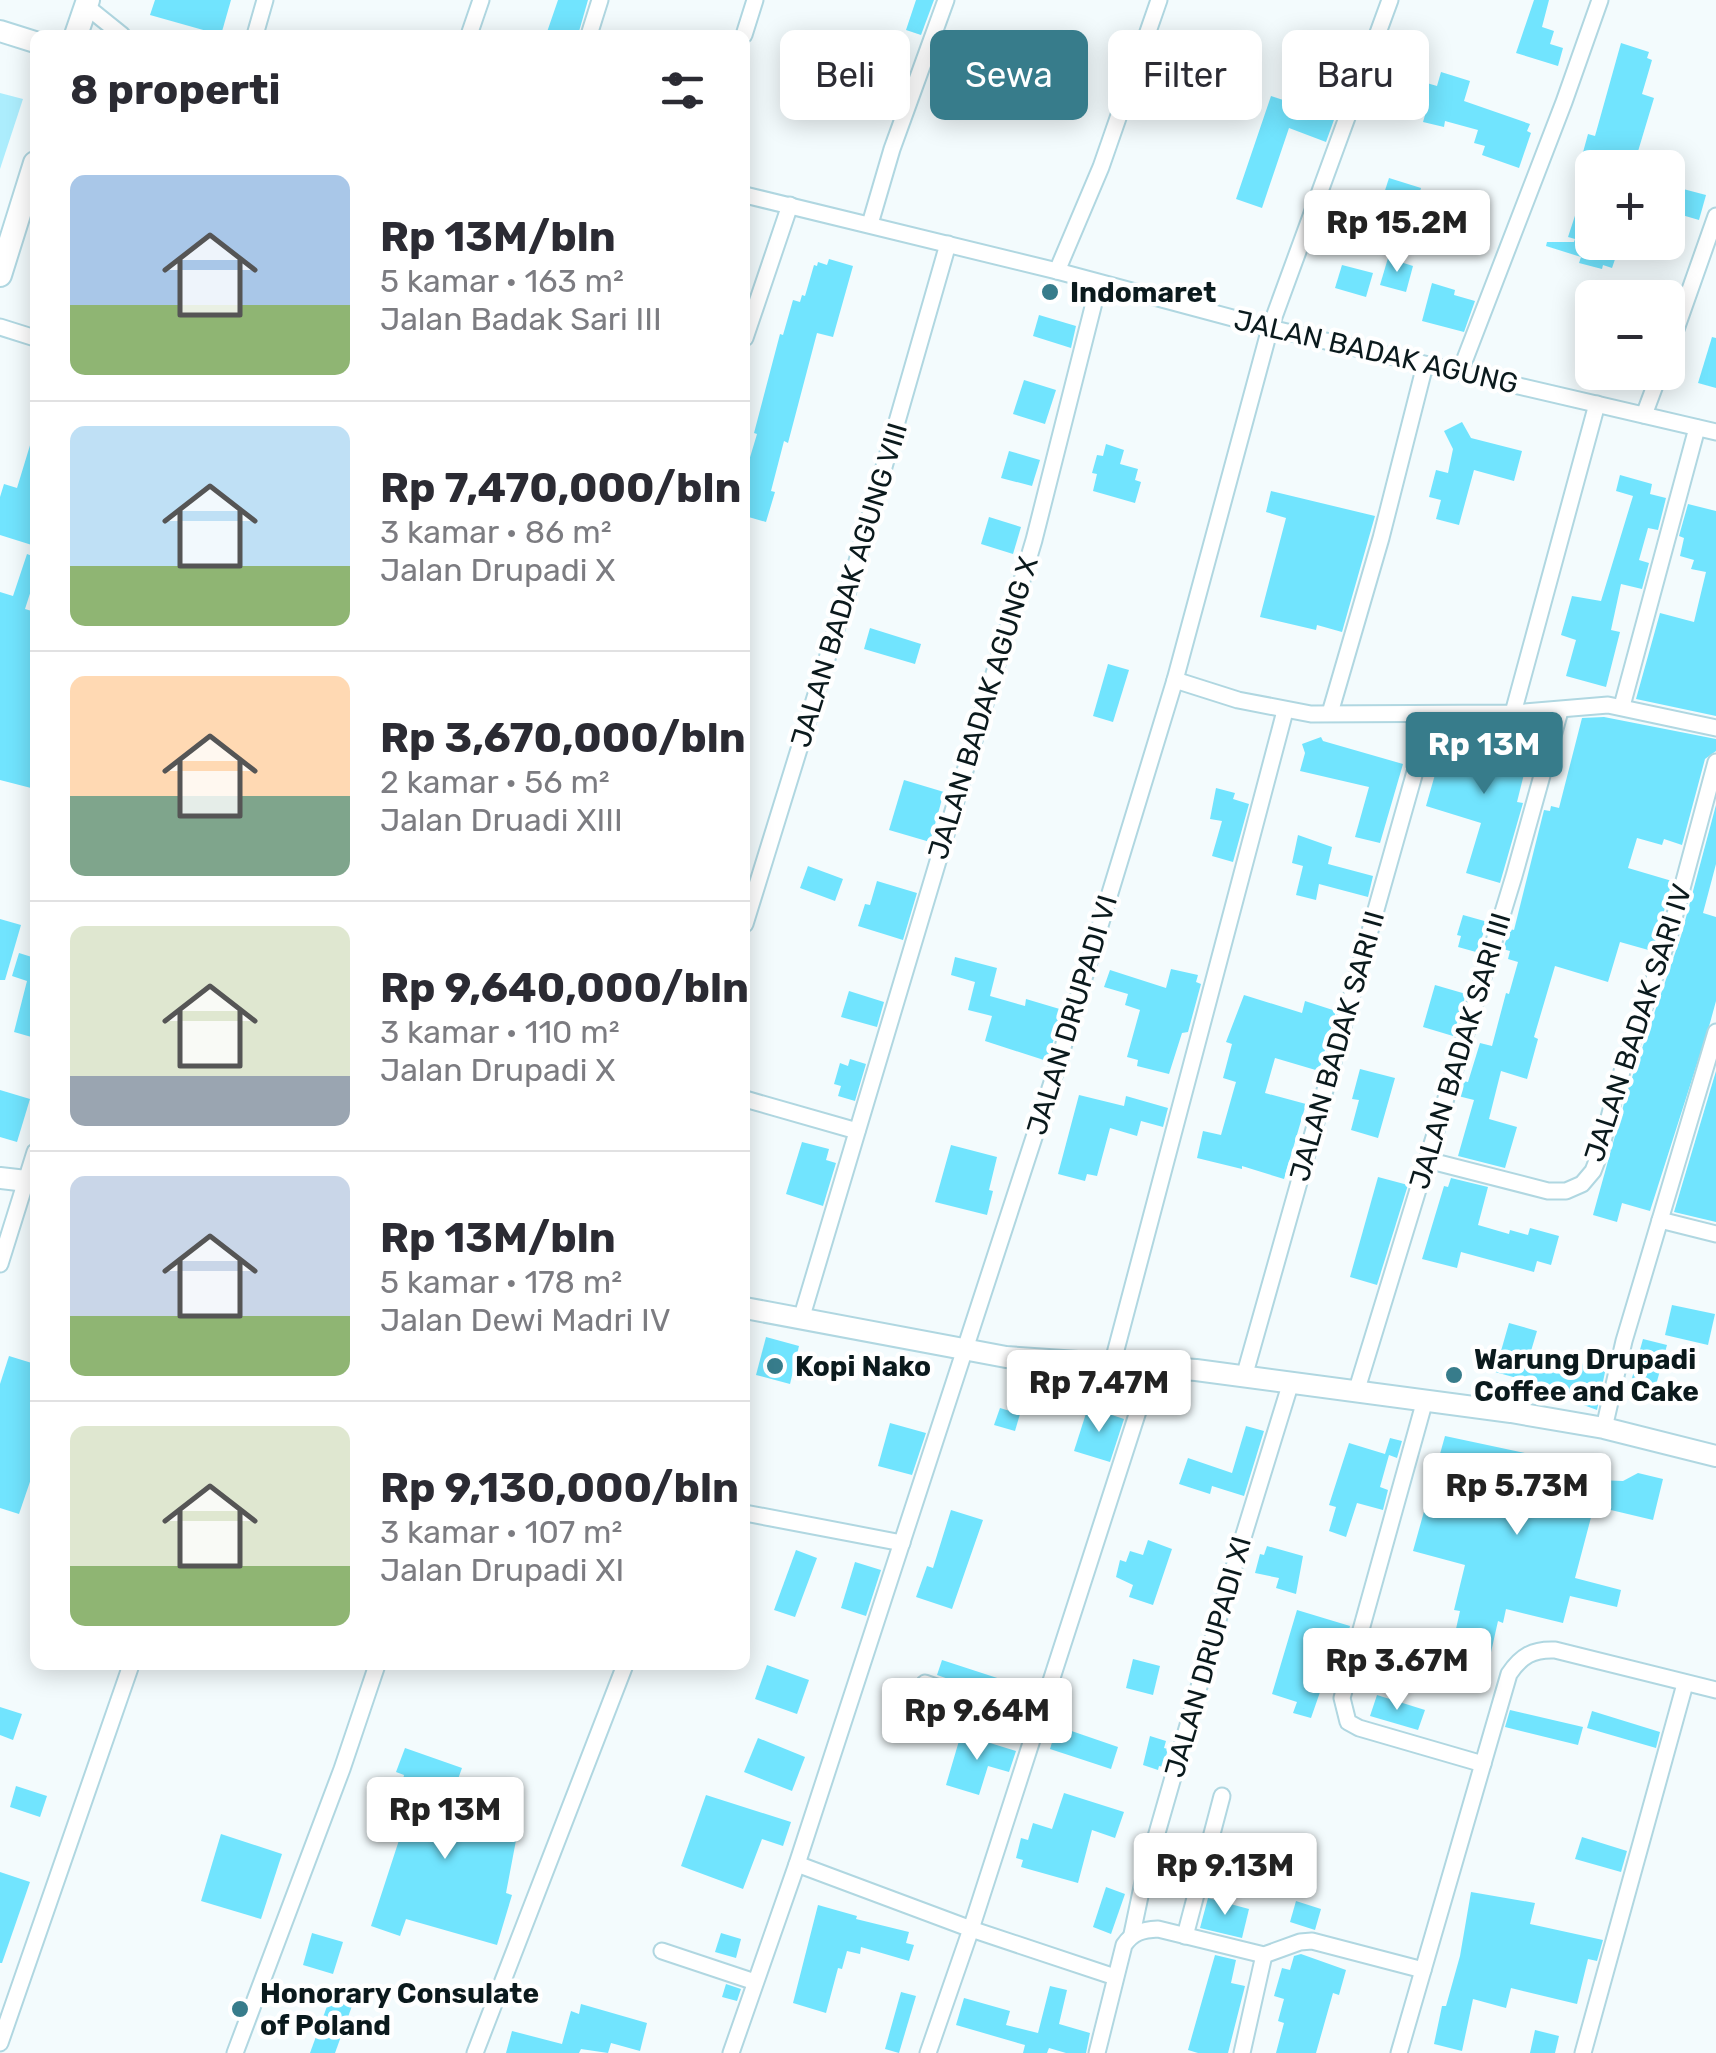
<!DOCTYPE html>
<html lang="id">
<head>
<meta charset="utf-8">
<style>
	body { margin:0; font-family:Rubik,sans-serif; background:#f2f2f3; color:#2b2b33; height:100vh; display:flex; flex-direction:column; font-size:38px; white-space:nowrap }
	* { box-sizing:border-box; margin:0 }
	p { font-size:32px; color:#7c7c81 }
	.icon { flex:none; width:55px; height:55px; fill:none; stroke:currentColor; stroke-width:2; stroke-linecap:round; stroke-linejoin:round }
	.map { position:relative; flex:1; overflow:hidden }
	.drawer { position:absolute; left:30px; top:30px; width:720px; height:1640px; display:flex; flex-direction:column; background:#fff; border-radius:15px; box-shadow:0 5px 25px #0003 }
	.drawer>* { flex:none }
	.guide { position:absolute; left:780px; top:30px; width:785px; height:90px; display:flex; gap:20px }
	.tools { position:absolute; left:1575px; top:150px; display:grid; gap:20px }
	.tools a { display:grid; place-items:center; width:110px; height:110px; border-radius:15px; background:#fff; box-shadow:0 5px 25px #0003; font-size:50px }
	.price { position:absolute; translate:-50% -85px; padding:0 22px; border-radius:10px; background:#fff; color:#222; font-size:32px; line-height:65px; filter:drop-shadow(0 2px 5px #0008) }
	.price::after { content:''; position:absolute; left:50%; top:60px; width:30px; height:22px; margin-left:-15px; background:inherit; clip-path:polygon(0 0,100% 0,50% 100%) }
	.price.on { background:#377c8b; color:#fff }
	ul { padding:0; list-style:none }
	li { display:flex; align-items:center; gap:30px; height:250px; padding:0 40px }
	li+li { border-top:2px solid #e1e1e2 }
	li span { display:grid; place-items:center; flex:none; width:280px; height:200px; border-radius:15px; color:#555 }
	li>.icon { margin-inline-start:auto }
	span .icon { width:120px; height:120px; fill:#fffc; stroke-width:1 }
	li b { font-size:42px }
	h2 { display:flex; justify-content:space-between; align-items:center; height:120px; padding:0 40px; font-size:42px }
	.chip { padding:0 35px; border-radius:15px; background:#fff; box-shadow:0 5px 25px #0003; font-size:35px; line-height:90px }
	.chip.on { background:#377c8b; color:#fff }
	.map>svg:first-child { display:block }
	.green { fill:#acedfd }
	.building { fill:#71e4fe }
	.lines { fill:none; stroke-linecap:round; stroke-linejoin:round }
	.minor-casing { stroke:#b0d7e1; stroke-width:19 }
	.tertiary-casing { stroke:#b0d7e1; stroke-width:24 }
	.secondary-casing { stroke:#b0d7e1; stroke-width:26 }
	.minor { stroke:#fff; stroke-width:15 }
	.tertiary { stroke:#fff; stroke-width:20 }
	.secondary { stroke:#fff; stroke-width:22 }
	.poi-dot { fill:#377c8b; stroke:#fff; stroke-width:4 }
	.labels { text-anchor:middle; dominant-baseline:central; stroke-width:9; stroke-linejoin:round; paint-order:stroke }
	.poi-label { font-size:28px; font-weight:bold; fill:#0b1a1d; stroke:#fff; text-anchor:start }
	.street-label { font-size:28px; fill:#0b1a1d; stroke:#fff }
</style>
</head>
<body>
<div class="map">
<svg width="1716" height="2053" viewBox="0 0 1716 2053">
	<rect width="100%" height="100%" fill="#f3fbfd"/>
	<path class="green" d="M0,93L23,99L0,169Z"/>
	<g class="building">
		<path d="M155,0H231L221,35L150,15Z"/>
		<path d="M558,0H588L578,35H546Z"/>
		<path d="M916,0H934L921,35L906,30Z"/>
		<path d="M1534,0H1549L1542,27L1554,31L1550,44L1563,48L1558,66L1516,53Z"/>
		<path d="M866,34L894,42L877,97L861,93L863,86L851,82Z"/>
		<path d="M1621,43L1649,52L1647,58L1652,60L1642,94L1654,98L1633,168H1620L1582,156L1588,134L1595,136Z"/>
		<path d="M1441,72L1470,81L1464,101L1530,124L1527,131L1531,133L1519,168L1482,155L1485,146L1474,143L1478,130L1445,121L1444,127L1423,122L1425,115L1405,105L1413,79L1437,86Z"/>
		<path d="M1271,96L1335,117L1326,142L1289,128L1262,208L1236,199Z"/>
		<path d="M1589,173L1592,174V242H1621L1612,268L1603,265L1602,269L1579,263L1581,257L1546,246L1547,242H1574L1575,239L1568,237Z"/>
		<path d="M1389,178L1421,188L1412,219L1379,209Z"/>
		<path d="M1668,185L1706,195L1699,220L1668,211Z"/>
		<path d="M1341,208L1362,214L1355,238L1334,233Z"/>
		<path d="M1388,258L1413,266L1406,292L1380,285Z"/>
		<path d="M829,259L853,266L833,337L817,333L788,443L784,441L771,491L775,492L766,522L745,516V474L757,434L754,433L780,334L783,335L793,300L800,302L802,295L805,296L814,265L817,266L818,262L827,265Z"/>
		<path d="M1342,265L1373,273L1366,297L1335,288Z"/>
		<path d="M1432,283L1455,290L1454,295L1475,301L1464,332L1422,321Z"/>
		<path d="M1039,315L1076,326L1071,348L1033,336Z"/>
		<path d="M1712,337L1716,338V388L1698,383Z"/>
		<path d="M1024,380L1056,390L1045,424L1013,414Z"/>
		<path d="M1462,422L1471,438L1522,451L1514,481L1474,470L1459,525L1436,519L1441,500L1429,497L1436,470L1448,473L1453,449L1444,431Z"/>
		<path d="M31,442L35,443V546L0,535V497L4,484L17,488Z"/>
		<path d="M1106,444L1124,450L1120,464L1138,469L1135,480L1141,482L1135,503L1093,491L1097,474L1092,473L1097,455L1103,456Z"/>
		<path d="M1009,451L1040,460L1032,486L1001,478Z"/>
		<path d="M1620,475L1652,484L1650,494L1666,498L1658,530L1648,528L1639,560L1649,563L1642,589L1621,584L1611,630L1620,632L1606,687L1566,676L1576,640L1561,635L1572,596L1601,601L1633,496L1616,491Z"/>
		<path d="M1271,491L1375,516L1342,632L1317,625L1316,630L1260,617L1286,518L1266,512Z"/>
		<path d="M1688,504L1716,511V716L1636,699L1660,613L1694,622L1706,572L1691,569L1694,560L1680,556L1684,538L1679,536Z"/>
		<path d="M989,517L1021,527L1013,554L981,544Z"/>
		<path d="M27,554L35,557V578L25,609L35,612V789L0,780V592L13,596Z"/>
		<path d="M870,628L921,644L915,664L864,649Z"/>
		<path d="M1108,664L1129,670L1113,722L1093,716Z"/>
		<path d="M1604,717L1716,739V751L1705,759L1682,845L1664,839L1662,845L1637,838L1628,868L1672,881L1659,930L1652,951L1620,942L1608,982L1555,966L1534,1037L1538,1039L1527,1079L1501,1071L1489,1119L1517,1127L1505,1168L1458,1156L1474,1100L1458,1096L1463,1081L1468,1082L1480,1043L1492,1046L1506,993L1509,994L1518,962L1508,959L1510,951L1503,949L1510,929L1514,930L1544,810L1550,811L1551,806L1559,808L1582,718Z"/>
		<path d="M1515,733L1533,738L1517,802L1523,803L1500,883L1466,873L1481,823L1426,806L1442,750L1461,755L1467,735L1511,747Z"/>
		<path d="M1321,737L1323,741L1403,764L1380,843L1355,837L1369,787L1300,771L1305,753L1302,744Z"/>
		<path d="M904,780L944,792L930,842L889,830Z"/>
		<path d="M1216,788L1235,793L1233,799L1249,804L1233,862L1212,856L1222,821L1210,819Z"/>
		<path d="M1716,805V864L1703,913L1716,917V1001L1710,1023L1650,1211L1622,1203L1617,1222L1593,1215L1628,1089L1681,936Z"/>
		<path d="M1298,835L1332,847L1328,864L1373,876L1368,897L1319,884L1316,900L1296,895L1303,866L1292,863Z"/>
		<path d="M808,866L843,879L835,901L800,888Z"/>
		<path d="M877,881L917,893L903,940L858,926L865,904L870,905Z"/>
		<path d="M1463,915L1488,922L1476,952L1458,947L1461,936L1457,935Z"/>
		<path d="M0,919L21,925L5,980H0Z"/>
		<path d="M19,953L35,958V1038L14,1032L27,981L12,976Z"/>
		<path d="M955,957L997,968L990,996L1025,1006L1026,999L1063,1010L1047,1061L985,1041L992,1016L968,1010L975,982L951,975Z"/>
		<path d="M1171,969L1198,975L1196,982L1201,984L1188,1032L1182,1033L1169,1074L1137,1066L1138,1060L1127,1057L1140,1010L1125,1005L1128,994L1104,987L1110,970L1166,988Z"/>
		<path d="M1435,985L1466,994L1453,1036L1423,1027Z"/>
		<path d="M849,991L884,1002L877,1027L841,1017Z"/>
		<path d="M1244,995L1302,1013L1305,1001L1336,1011L1319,1071L1275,1058L1265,1093L1306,1104L1284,1179L1242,1166V1169L1197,1158L1203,1131L1221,1135L1236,1082L1223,1078L1232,1044L1226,1042Z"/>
		<path d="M850,1059L866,1064L855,1101L838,1096L841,1086L834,1084L840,1063L848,1066Z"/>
		<path d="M1360,1069L1395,1078L1378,1138L1351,1130L1359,1100L1352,1099Z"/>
		<path d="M1716,1071V1222L1674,1212Z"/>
		<path d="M0,1090L30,1099L17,1142L0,1137Z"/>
		<path d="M1079,1095L1124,1106L1126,1096L1168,1108L1163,1127L1141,1121L1137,1136L1110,1128L1097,1176L1087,1174L1085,1181L1058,1174Z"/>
		<path d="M802,1142L829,1149L826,1160L836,1163L823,1206L786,1194Z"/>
		<path d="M951,1145L997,1157L989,1190L993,1191L987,1215L935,1202Z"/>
		<path d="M1378,1177L1408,1185L1377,1285L1350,1277Z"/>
		<path d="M1451,1178L1488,1187L1478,1225L1509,1234L1510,1230L1528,1235L1530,1228L1559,1236L1551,1265L1537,1261L1534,1272L1461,1252L1457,1268L1422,1259L1444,1186L1448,1187Z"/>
		<path d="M1672,1305L1715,1314L1708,1345L1665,1335Z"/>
		<path d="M1509,1323L1537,1331L1531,1351L1582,1366L1586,1352L1608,1358L1597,1410L1548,1392L1549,1387L1495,1372Z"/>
		<path d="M766,1337L799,1346L790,1384L756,1375Z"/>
		<path d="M1643,1339L1667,1345L1656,1385L1632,1378Z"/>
		<path d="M9,1356L35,1364V1467L19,1514L0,1508V1384Z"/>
		<path d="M1088,1407L1124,1419L1110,1462L1074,1451Z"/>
		<path d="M1000,1408L1020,1414L1015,1431L994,1425Z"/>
		<path d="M890,1423L926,1433L912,1475L878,1466Z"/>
		<path d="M1246,1426L1264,1431L1244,1496L1212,1486L1210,1494L1179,1484L1188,1458L1232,1473Z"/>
		<path d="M1445,1436L1601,1469L1598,1480L1623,1481L1638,1473L1663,1479L1653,1520L1594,1506L1575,1578L1621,1590L1617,1607L1570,1596L1563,1623L1506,1609L1503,1623L1498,1621L1483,1688L1440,1676L1447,1650L1451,1651L1460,1611L1454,1610L1465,1565L1413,1551Z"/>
		<path d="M1390,1438L1402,1441L1397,1458L1389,1455L1380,1487L1388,1490L1383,1510L1357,1503L1346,1537L1329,1531L1336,1507L1329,1505L1349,1443L1385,1454Z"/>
		<path d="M951,1510L983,1520L952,1609L916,1597L927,1566L933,1568Z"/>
		<path d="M1148,1540L1172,1549L1153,1605L1129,1597L1133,1585L1116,1577L1120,1560L1126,1562L1130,1551L1143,1555Z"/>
		<path d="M1267,1546L1303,1556L1296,1594L1276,1588L1279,1578L1255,1573L1260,1554L1264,1555Z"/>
		<path d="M796,1550L817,1558L795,1617L774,1610Z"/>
		<path d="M855,1562L881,1570L866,1616L841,1608Z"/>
		<path d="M1297,1610L1350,1626L1343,1652L1335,1649L1311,1718L1293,1713L1297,1702L1272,1694Z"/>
		<path d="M1133,1659L1160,1666L1153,1695L1126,1688Z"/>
		<path d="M942,1660L1031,1689L1023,1712L1003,1698L937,1675Z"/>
		<path d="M767,1665L809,1680L797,1714L755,1699Z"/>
		<path d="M1377,1695L1425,1710L1418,1730L1370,1716Z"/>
		<path d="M0,1707L22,1714L13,1740L0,1735Z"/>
		<path d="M1510,1710L1583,1727L1578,1745L1505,1727Z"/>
		<path d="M1592,1711L1660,1732L1656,1748L1587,1728Z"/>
		<path d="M1057,1726L1118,1747L1111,1769L1050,1749Z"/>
		<path d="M961,1734L1016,1751L1009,1772L988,1766L979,1795L946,1785Z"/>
		<path d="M1150,1736L1166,1741L1164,1748L1168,1749L1163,1767L1159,1766L1158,1770L1143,1765Z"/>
		<path d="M758,1738L805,1757L792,1791L744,1772Z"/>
		<path d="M405,1748L462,1768L443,1821L517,1835L506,1893L512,1895L497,1945L406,1919L400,1936L371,1926L416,1788L402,1784L404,1775L396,1772Z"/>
		<path d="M16,1786L47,1796L40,1817L10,1807Z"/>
		<path d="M1064,1793L1124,1812L1115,1838L1092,1830L1078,1883L1021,1867L1023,1860L1016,1858L1021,1838L1028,1840L1033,1823L1052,1829Z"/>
		<path d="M706,1795L791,1822L783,1846L762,1839L743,1889L681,1866Z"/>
		<path d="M221,1834L282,1854L261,1919L201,1901Z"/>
		<path d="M1582,1837L1627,1851L1621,1872L1575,1859Z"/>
		<path d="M0,1872L30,1882L2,1963H0Z"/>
		<path d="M1106,1887L1125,1894L1111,1934L1093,1927Z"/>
		<path d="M1471,1892L1535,1903L1530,1924L1603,1940L1597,1961L1588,1959L1577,2004L1511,1988L1506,2008L1473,1999L1462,2051L1434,2044L1442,2006H1446L1460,1956Z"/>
		<path d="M1208,1898L1249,1909L1242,1938L1200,1928Z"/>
		<path d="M1296,1901L1321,1909L1315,1930L1290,1922Z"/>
		<path d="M818,1905L857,1916L856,1919L909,1932L906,1943L914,1945L909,1961L861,1947L860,1954L847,1951L842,1969L838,1968L826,2013L793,2003Z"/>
		<path d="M312,1933L343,1942L333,1974L303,1965Z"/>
		<path d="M721,1933L741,1939L736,1958L715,1952Z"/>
		<path d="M1301,1954L1346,1970L1339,1995L1333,1993L1316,2053H1276L1284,2023L1278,2021L1284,1999L1274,1996L1282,1968L1290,1970L1294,1956Z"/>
		<path d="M1215,1955L1236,1960L1231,1983L1245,1986L1228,2053H1198L1188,2050Z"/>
		<path d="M726,1984L741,1989L737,2001L722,1997Z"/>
		<path d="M1050,1986L1067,1990L1059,2024L1090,2033L1086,2053H1066L1049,2048L1047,2053H1023L1025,2045L956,2025L964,1998L1010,2011L1006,2025L1038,2033Z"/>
		<path d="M901,1992L916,1996L899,2053L885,2049Z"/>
		<path d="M330,1998L352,2006L335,2053H310Z"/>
		<path d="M581,2004L647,2023L640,2051L611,2043L608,2053L581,2049L579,2053H506L512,2031L562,2044L571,2011L579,2014Z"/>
		<path d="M1535,2030L1559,2036L1555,2053H1530Z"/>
	</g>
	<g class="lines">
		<defs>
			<g id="minor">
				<path d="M86,6L122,35"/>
				<path d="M255,35L265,0"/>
				<path d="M469,35L481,0"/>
				<path d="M589,35L600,0"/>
				<path d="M744,35L755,0"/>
				<path d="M745,195L1057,271L1270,328L1716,432"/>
				<path d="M870,224L892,149L946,0"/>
				<path d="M1057,271L1101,167L1159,0"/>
				<path d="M0,327L35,338"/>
				<path d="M745,338L790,205"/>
				<path d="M1668,352L1716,216"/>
				<path d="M1460,372L1564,102L1600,0"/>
				<path d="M1644,415L1660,372"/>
				<path d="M1175,680L1238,700L1311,714L1513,713L1608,705L1716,728"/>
				<path d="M1622,706L1697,428"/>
				<path d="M1330,713L1381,538L1425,365"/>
				<path d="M1513,713L1597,404"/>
				<path d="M745,924L855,568L948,244"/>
				<path d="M745,1099L857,1131"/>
				<path d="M1427,1160L1548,1191H1566L1582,1184L1593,1171L1600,1153L1617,1086L1670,933L1716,762"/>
				<path d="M1660,1220L1716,1234"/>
				<path d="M0,1264L35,1152"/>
				<path d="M802,1316L1034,540L1099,283"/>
				<path d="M1112,1365L1285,711"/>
				<path d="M1244,1377L1431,715"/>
				<path d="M1357,1389L1514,876L1560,711"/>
				<path d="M1425,1400L1342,1698L1348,1722L1359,1728L1483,1764"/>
				<path d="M1604,1428L1624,1341L1716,1032"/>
				<path d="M745,1513L902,1543"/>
				<path d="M925,1683L999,1709L1016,1727L1035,1734"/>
				<path d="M797,1864L971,1929L1115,1977"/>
				<path d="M1132,1934L1143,1882L1225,1596L1291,1382"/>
				<path d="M1185,1936L1222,1796"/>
				<path d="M662,1951L755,1982"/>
				<path d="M0,2043L131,1665"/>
				<path d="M235,2053L342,1769L377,1665"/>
				<path d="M475,2053L625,1665"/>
				<path d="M731,2053L797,1864L1056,1070L1175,680L1270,328L1390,0"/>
				<path d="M928,2053L971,1929L1152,1368"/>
				<path d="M1097,2053L1124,1945C1133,1932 1142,1930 1158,1929L1264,1955L1300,1942L1312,1941L1423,1970"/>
				<path d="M1242,2053L1264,1955"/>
				<path d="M1399,2053L1509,1674C1521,1656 1533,1649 1555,1650L1716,1690"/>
				<path d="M1583,2053L1685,1684"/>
			</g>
			<g id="tertiary">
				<path d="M0,31L35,42"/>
				<path d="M0,1178L35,1182"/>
				<path d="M745,1308L1006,1357L1196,1370L1511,1412L1604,1428L1716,1456"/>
			</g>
			<g id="secondary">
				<path d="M76,35L88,0"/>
				<path d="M0,275L35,163"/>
			</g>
		</defs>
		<use href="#minor" class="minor-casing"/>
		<use href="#tertiary" class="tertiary-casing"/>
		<use href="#secondary" class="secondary-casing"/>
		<use href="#minor" class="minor"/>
		<use href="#tertiary" class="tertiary"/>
		<use href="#secondary" class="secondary"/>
	</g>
	<g class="poi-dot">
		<circle cx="1050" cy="292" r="10"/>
		<circle cx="775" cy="1366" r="10"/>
		<circle cx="1454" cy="1375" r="10"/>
		<circle cx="240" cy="2009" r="10"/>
	</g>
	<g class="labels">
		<g class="poi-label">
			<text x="1070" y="292">Indomaret</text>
			<text x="1474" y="1359">Warung Drupadi<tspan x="1474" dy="32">Coffee and Cake</tspan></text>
			<text x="795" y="1366">Kopi Nako</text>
			<text x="260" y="1993">Honorary Consulate<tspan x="260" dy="32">of Poland</tspan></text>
		</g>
		<g class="street-label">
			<text transform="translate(1376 352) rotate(13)">JALAN BADAK AGUNG</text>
			<text transform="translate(849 585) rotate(-73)">JALAN BADAK AGUNG VIII</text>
			<text transform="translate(983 708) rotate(-73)">JALAN BADAK AGUNG X</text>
			<text transform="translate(1072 1015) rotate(-73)">JALAN DRUPADI VI</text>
			<text transform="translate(1638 1023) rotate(-72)">JALAN BADAK SARI IV</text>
			<text transform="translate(1337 1046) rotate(-74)">JALAN BADAK SARI II</text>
			<text transform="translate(1460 1051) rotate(-73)">JALAN BADAK SARI III</text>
			<text transform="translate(1208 1657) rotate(-74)">JALAN DRUPADI XI</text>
		</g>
	</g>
</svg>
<div class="tools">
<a>+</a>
<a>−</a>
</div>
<b class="price" style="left:1397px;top:275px">Rp 15.2M</b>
<b class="price on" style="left:1484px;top:797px">Rp 13M</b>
<b class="price" style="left:1099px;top:1435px">Rp 7.47M</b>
<b class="price" style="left:1517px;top:1538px">Rp 5.73M</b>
<b class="price" style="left:1397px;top:1713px">Rp 3.67M</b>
<b class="price" style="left:977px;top:1763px">Rp 9.64M</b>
<b class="price" style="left:445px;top:1862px">Rp 13M</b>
<b class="price" style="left:1225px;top:1918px">Rp 9.13M</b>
<div class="guide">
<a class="chip">Beli</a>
<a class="chip on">Sewa</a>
<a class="chip">Filter</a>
<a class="chip">Baru</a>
</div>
<section class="drawer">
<h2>8 properti<svg class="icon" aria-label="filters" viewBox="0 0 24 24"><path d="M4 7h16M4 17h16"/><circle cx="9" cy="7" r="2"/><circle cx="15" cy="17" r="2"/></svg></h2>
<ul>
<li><span style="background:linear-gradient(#a9c7e8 65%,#8fb573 0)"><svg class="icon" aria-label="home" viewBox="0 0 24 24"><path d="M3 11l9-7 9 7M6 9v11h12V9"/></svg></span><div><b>Rp 13M/bln</b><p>5 kamar · 163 m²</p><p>Jalan Badak Sari III</p></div></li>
<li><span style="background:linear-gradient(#bfe0f5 70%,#8fb573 0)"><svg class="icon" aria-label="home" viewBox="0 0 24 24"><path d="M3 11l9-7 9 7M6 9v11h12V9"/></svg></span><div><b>Rp 7,470,000/bln</b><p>3 kamar · 86 m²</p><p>Jalan Drupadi X</p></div></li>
<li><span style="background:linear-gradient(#ffd9b3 60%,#7fa58c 0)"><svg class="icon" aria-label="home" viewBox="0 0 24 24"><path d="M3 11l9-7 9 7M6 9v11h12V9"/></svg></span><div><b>Rp 3,670,000/bln</b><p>2 kamar · 56 m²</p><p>Jalan Druadi XIII</p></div></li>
<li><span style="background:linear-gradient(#dfe7d0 75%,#9aa5b1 0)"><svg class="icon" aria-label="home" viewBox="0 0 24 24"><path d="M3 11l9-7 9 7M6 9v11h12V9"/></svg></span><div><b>Rp 9,640,000/bln</b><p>3 kamar · 110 m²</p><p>Jalan Drupadi X</p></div></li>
<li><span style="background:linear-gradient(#c9d6e8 70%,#8fb573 0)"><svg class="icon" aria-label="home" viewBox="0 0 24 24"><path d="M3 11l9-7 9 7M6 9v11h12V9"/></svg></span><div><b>Rp 13M/bln</b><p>5 kamar · 178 m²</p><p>Jalan Dewi Madri IV</p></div></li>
<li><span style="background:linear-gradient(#dfe7d0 70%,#8fb573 0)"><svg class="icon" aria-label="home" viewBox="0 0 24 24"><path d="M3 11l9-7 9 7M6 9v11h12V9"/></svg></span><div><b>Rp 9,130,000/bln</b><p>3 kamar · 107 m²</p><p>Jalan Drupadi XI</p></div></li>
</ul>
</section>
</div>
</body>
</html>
